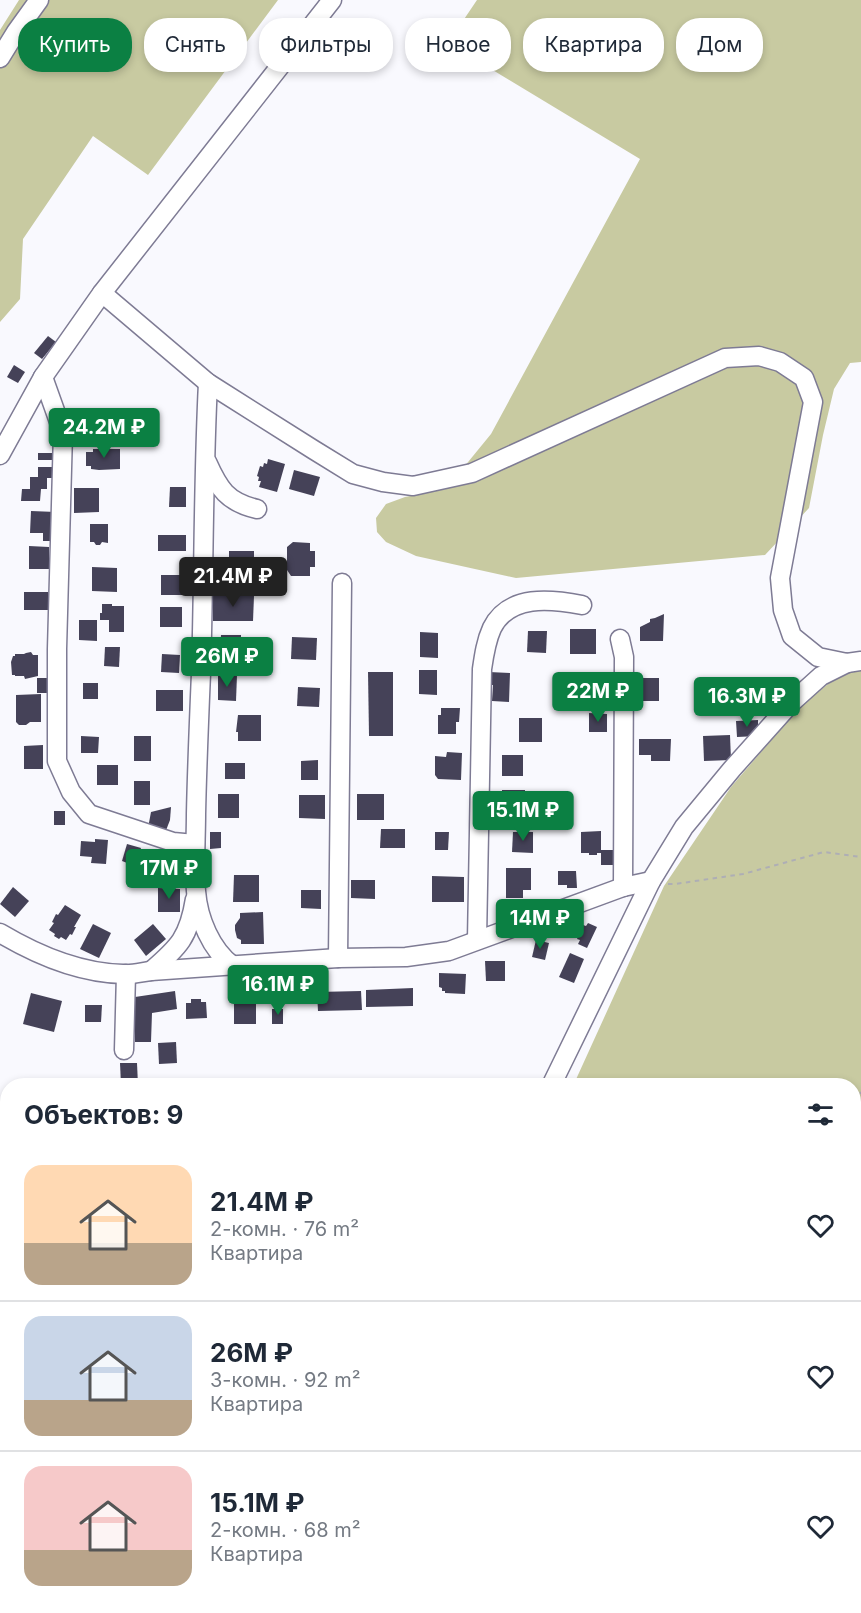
<!DOCTYPE html>
<html lang="ru">
<head>
<meta charset="utf-8">
<style>
	body { margin:0; font-family:Inter,sans-serif; background:#f6f6f7; color:#1f2937; height:100vh; display:flex; flex-direction:column; font-size:22px; white-space:nowrap }
	* { box-sizing:border-box; margin:0 }
	p { font-size:20px; color:#747a83 }
	.icon { flex:none; width:33px; height:33px; fill:none; stroke:currentColor; stroke-width:2; stroke-linecap:round; stroke-linejoin:round }
	.map { position:relative; flex:1; overflow:hidden }
	.side { position:absolute; left:0px; top:1078px; width:861px; height:536px; display:flex; flex-direction:column; background:#fff; border-radius:24px 24px 0 0; box-shadow:0 3px 9px #0003 }
	.side>* { flex:none }
	.banner { position:absolute; left:18px; top:18px; width:825px; height:54px; display:flex; gap:12px }
	.price { position:absolute; translate:-50% -51px; padding:0 14px; border-radius:6px; background:#0b8043; color:#fff; font-size:20px; line-height:39px; filter:drop-shadow(0 2px 3px #0008) }
	.price::after { content:''; position:absolute; left:50%; top:36px; width:18px; height:14px; margin-left:-9px; background:inherit; clip-path:polygon(0 0,100% 0,50% 100%) }
	.price.current { background:#222; color:#fff }
	ul { padding:0; list-style:none }
	li { display:flex; align-items:center; gap:18px; height:150px; padding:0 24px }
	li+li { border-top:2px solid #e0e1e3 }
	li span { display:grid; place-items:center; flex:none; width:168px; height:120px; border-radius:18px; color:#555 }
	li>.icon { margin-inline-start:auto }
	span .icon { width:72px; height:72px; fill:#fffc; stroke-width:1 }
	li b { font-size:26px }
	h2 { display:flex; justify-content:space-between; align-items:center; height:72px; padding:0 24px; font-size:26px }
	.tag { padding:0 21px; border-radius:24px; background:#fff; box-shadow:0 3px 9px #0003; font-size:21px; line-height:54px }
	.tag.current { background:#0b8043; color:#fff }
	.map>svg:first-child { display:block }
	.forest { fill:#c8caa1 }
	.building { fill:#454258 }
	.lines { fill:none; stroke-linecap:round; stroke-linejoin:round }
	.minor-casing { stroke:#7e7b94; stroke-width:21 }
	.path { stroke:#aeaeb5; stroke-width:2; stroke-dasharray:4.5 4.5; stroke-linecap:butt }
	.minor { stroke:#fff; stroke-width:18 }
</style>
</head>
<body>
<div class="map">
<svg width="861" height="1613" viewBox="0 0 861 1613">
	<rect width="100%" height="100%" fill="#f9f9fe"/>
	<g class="forest">
		<path d="M19,0H278L148,175L93,136L23,239L20,299L0,322V30Z"/>
		<path d="M477,0H861V362L850,363L834,389L823,435L809,508L765,555L516,578L416,556L386,542L377,532L376,518L386,504L405,497L446,489L491,434L640,159L448,43Z"/>
		<path d="M861,662V1613H311L315,1606H854V1086H573L664,886L731,787L798,709L835,678Z"/>
		<path d="M0,1590L7,1594L8,1606L47,1608L48,1607H75L74,1613H0Z"/>
	</g>
	<g class="building">
		<path d="M48,336L56,342L42,359L34,353Z"/>
		<path d="M14,365L25,372L18,383L7,377Z"/>
		<path d="M111,408L130,412L127,428L108,425Z"/>
		<path d="M100,445H109V449H120V469L99,470L91,469V466H86V452H93V449H100Z"/>
		<rect x="38" y="453" width="16" height="7"/>
		<path d="M268,459L285,464L277,492L259,487L261,481H258L259,477L257,476L260,466L263,467L264,463L267,464Z"/>
		<path d="M38,467H56V478H47V489H41L40,501H21L22,489H30V477H38Z"/>
		<path d="M294,470L320,477L314,496L289,489Z"/>
		<path d="M170,487H186V507H169Z"/>
		<path d="M74,488H99V512L74,513Z"/>
		<path d="M31,511L56,512L55,541H43V533H30Z"/>
		<path d="M90,524H108V543L102,542L100,545H96L94,542H90Z"/>
		<rect x="158" y="535" width="28" height="16"/>
		<path d="M293,542L310,543V551H315V567H310V576H291L287,570V547Z"/>
		<path d="M29,546L49,547V569H29Z"/>
		<rect x="229" y="551" width="25" height="31"/>
		<path d="M92,567L117,568V592L92,591Z"/>
		<rect x="161" y="575" width="21" height="20"/>
		<rect x="24" y="592" width="24" height="18"/>
		<path d="M213,596H254L253,621H213Z"/>
		<path d="M102,604H112V606H124V632H109V620H100V613H102Z"/>
		<rect x="160" y="607" width="22" height="20"/>
		<path d="M664,614L663,641H640V627L650,622V619L655,618Z"/>
		<path d="M79,620H97V641L79,640Z"/>
		<rect x="570" y="629" width="26" height="25"/>
		<path d="M528,631H547L546,653L527,652Z"/>
		<path d="M420,632L438,633V658L420,657Z"/>
		<path d="M221,635H241V655L220,654Z"/>
		<path d="M292,637L317,638L316,660L291,659Z"/>
		<path d="M105,647H120L119,667L104,666Z"/>
		<path d="M31,652L33,655H38V676L25,679L24,676H15V675H12L11,662L13,656H15V654H24L26,653Z"/>
		<path d="M162,654L180,655L179,673L161,672Z"/>
		<path d="M419,670H437V695L419,694Z"/>
		<path d="M368,672H393V736H369Z"/>
		<path d="M489,672L510,673L509,702L492,701L493,685H488Z"/>
		<path d="M218,675H237L236,701L218,700Z"/>
		<rect x="37" y="678" width="12" height="15"/>
		<rect x="636" y="678" width="23" height="23"/>
		<rect x="592" y="679" width="18" height="19"/>
		<path d="M733,679L775,680V708L733,707Z"/>
		<rect x="83" y="683" width="15" height="16"/>
		<path d="M298,687L320,688L319,707L297,706Z"/>
		<rect x="156" y="690" width="27" height="21"/>
		<path d="M41,694V722H30L26,725H19L16,722V695Z"/>
		<path d="M441,708H460L459,722H456V734H438V715H441Z"/>
		<path d="M589,713L607,714V732H589Z"/>
		<path d="M238,715H261V741H238V732H236Z"/>
		<rect x="519" y="718" width="23" height="24"/>
		<path d="M758,720V736L737,737L736,721Z"/>
		<path d="M730,735L731,760L704,761L703,736Z"/>
		<path d="M81,736L99,737L98,753H81Z"/>
		<rect x="134" y="736" width="17" height="25"/>
		<path d="M639,739H671L670,761H651V755H639Z"/>
		<path d="M43,745V769H24V746Z"/>
		<path d="M447,752L462,753L461,780L438,779L435,775V756L446,757Z"/>
		<rect x="502" y="755" width="21" height="21"/>
		<path d="M318,760V780H301V761Z"/>
		<rect x="225" y="763" width="20" height="16"/>
		<rect x="97" y="765" width="21" height="20"/>
		<rect x="134" y="781" width="16" height="24"/>
		<rect x="502" y="790" width="23" height="25"/>
		<rect x="218" y="794" width="21" height="24"/>
		<rect x="357" y="794" width="27" height="26"/>
		<path d="M299,795H325V819L299,818Z"/>
		<path d="M171,807L170,820L165,833L148,828L151,812Z"/>
		<rect x="54" y="811" width="11" height="14"/>
		<path d="M381,829H405V848H380Z"/>
		<path d="M601,831V850H613V865H601V853H597V855H589V853H581V832Z"/>
		<path d="M210,832H221V848L210,849Z"/>
		<path d="M435,832H449L448,850H435Z"/>
		<path d="M513,832H533V853L512,852Z"/>
		<path d="M95,839L108,840L106,864L91,863L92,857L80,856L81,841L95,842Z"/>
		<path d="M127,844L141,848L135,866L122,861Z"/>
		<path d="M158,857L170,859L167,876L155,874Z"/>
		<path d="M506,868H531V890H523V898H506Z"/>
		<path d="M558,871H576L577,888H567V885H558Z"/>
		<path d="M234,875H259V902H233Z"/>
		<path d="M432,876L464,877V902H432Z"/>
		<path d="M351,880H375V899L351,898Z"/>
		<path d="M13,887L29,901L15,917L0,904Z"/>
		<path d="M158,888L180,889V912H158Z"/>
		<path d="M301,890H321V909L301,908Z"/>
		<path d="M65,905L81,915L74,927H76L72,935L70,934L66,940L61,937L59,939L54,936L55,934L49,930L54,923L52,922L56,914L58,915Z"/>
		<path d="M263,912L264,944H241V940L237,938L235,930V925L240,918V913Z"/>
		<path d="M588,923L597,927L587,948L578,944L580,940L577,939L583,925L586,926Z"/>
		<path d="M93,924L111,933L99,958L80,949Z"/>
		<path d="M153,924L166,939L146,956L134,940Z"/>
		<path d="M536,940L549,943L545,960L532,957Z"/>
		<path d="M570,953L584,959L574,983L559,977Z"/>
		<path d="M485,961H505V981H486Z"/>
		<path d="M439,973L466,974L465,994L445,993V991H442V988L439,987Z"/>
		<path d="M413,988V1006L366,1007V990Z"/>
		<rect x="234" y="990" width="22" height="34"/>
		<path d="M175,991L177,1009L152,1013L151,1042H135V997Z"/>
		<path d="M361,991L362,1010L318,1011L317,992Z"/>
		<path d="M31,993L62,1001L54,1032L23,1024Z"/>
		<path d="M191,999H201V1002H206L207,1018L186,1019V1003H191Z"/>
		<path d="M85,1005H102L101,1022H85Z"/>
		<rect x="272" y="1009" width="11" height="15"/>
		<path d="M176,1042L177,1063L159,1064L158,1043Z"/>
		<path d="M120,1063H137L138,1085H121Z"/>
		<path d="M4,1113V1115L8,1114V1144L0,1146V1114Z"/>
		<path d="M133,1606H162L164,1613H135Z"/>
	</g>
	<g class="lines">
		<defs>
			<g id="minor">
				<path d="M0,58L16,32L39,0"/>
				<path d="M102,293L208,383L314,450L353,474L383,482L413,486L472,473L725,358L759,356L780,362L804,378L813,402L780,578L783,610L792,636L818,657L847,663L861,661"/>
				<path d="M43,377L63,433L57,649V761L71,792L89,814L173,842L195,844"/>
				<path d="M208,383C203,480 204,576 201,673C199,720 197,767 196,814C196,839 194,865 196,891C198,918 211,950 233,966"/>
				<path d="M0,455L43,377L102,293L332,0"/>
				<path d="M207,462C219,489 227,502 257,509"/>
				<path d="M620,639L624,657L623,887"/>
				<path d="M0,933C37,955 79,973 123,974C132,975 142,972 151,971L338,958L406,957L449,951L623,887L651,881"/>
				<path d="M477,940L482,669C484,655 486,641 492,628C509,594 551,599 582,605"/>
				<path d="M338,958L342,583"/>
				<path d="M151,971C179,947 189,937 195,899"/>
				<path d="M124,1050L126,974"/>
				<path d="M551,1086L651,881L684,827L732,769L791,703L821,676L847,663"/>
				<path d="M0,1175L8,1177"/>
				<path d="M0,1326L8,1327"/>
				<path d="M198,1606L200,1613"/>
				<path d="M114,1613V1606"/>
				<path d="M242,1613L247,1606"/>
			</g>
		</defs>
		<use href="#minor" class="minor-casing"/>
		<g class="path">
			<path d="M668,884H675L743,874L824,852L861,857"/>
			<path d="M854,1120L857,1100L861,1092"/>
			<path d="M854,1408L861,1406"/>
			<path d="M854,1452L861,1443"/>
			<path d="M179,1606L181,1613"/>
			<path d="M349,1606H357"/>
			<path d="M851,1606L861,1609"/>
			<path d="M288,1613L293,1606"/>
			<path d="M346,1613L353,1608"/>
			<path d="M699,1613L706,1606"/>
			<path d="M740,1613L766,1606"/>
		</g>
		<use href="#minor" class="minor"/>
	</g>
</svg>
<b class="price" style="left:104px;top:459px">24.2M ₽</b>
<b class="price current" style="left:233px;top:608px">21.4M ₽</b>
<b class="price" style="left:227px;top:688px">26M ₽</b>
<b class="price" style="left:598px;top:723px">22M ₽</b>
<b class="price" style="left:747px;top:728px">16.3M ₽</b>
<b class="price" style="left:523px;top:842px">15.1M ₽</b>
<b class="price" style="left:169px;top:900px">17M ₽</b>
<b class="price" style="left:540px;top:950px">14M ₽</b>
<b class="price" style="left:278px;top:1016px">16.1M ₽</b>
<div class="banner">
<a class="tag current">Купить</a>
<a class="tag">Снять</a>
<a class="tag">Фильтры</a>
<a class="tag">Новое</a>
<a class="tag">Квартира</a>
<a class="tag">Дом</a>
</div>
<section class="side">
<h2>Объектов: 9<svg class="icon" aria-label="filters" viewBox="0 0 24 24"><path d="M4 7h16M4 17h16"/><circle cx="9" cy="7" r="2"/><circle cx="15" cy="17" r="2"/></svg></h2>
<ul>
<li><span style="background:linear-gradient(#ffd9b3 65%,#b9a48a 0)"><svg class="icon" aria-label="home" viewBox="0 0 24 24"><path d="M3 11l9-7 9 7M6 9v11h12V9"/></svg></span><div><b>21.4M ₽</b><p>2-комн. · 76 m²</p><p>Квартира</p></div><svg class="icon" aria-label="heart" viewBox="0 0 24 24"><path d="M12 20l-8-8c-3-5 5-10 8-4 3-6 11-1 8 4z"/></svg></li>
<li><span style="background:linear-gradient(#c9d6e8 70%,#b9a48a 0)"><svg class="icon" aria-label="home" viewBox="0 0 24 24"><path d="M3 11l9-7 9 7M6 9v11h12V9"/></svg></span><div><b>26M ₽</b><p>3-комн. · 92 m²</p><p>Квартира</p></div><svg class="icon" aria-label="heart" viewBox="0 0 24 24"><path d="M12 20l-8-8c-3-5 5-10 8-4 3-6 11-1 8 4z"/></svg></li>
<li><span style="background:linear-gradient(#f6c9c9 70%,#b9a48a 0)"><svg class="icon" aria-label="home" viewBox="0 0 24 24"><path d="M3 11l9-7 9 7M6 9v11h12V9"/></svg></span><div><b>15.1M ₽</b><p>2-комн. · 68 m²</p><p>Квартира</p></div><svg class="icon" aria-label="heart" viewBox="0 0 24 24"><path d="M12 20l-8-8c-3-5 5-10 8-4 3-6 11-1 8 4z"/></svg></li>
</ul>
</section>
</div>
</body>
</html>
